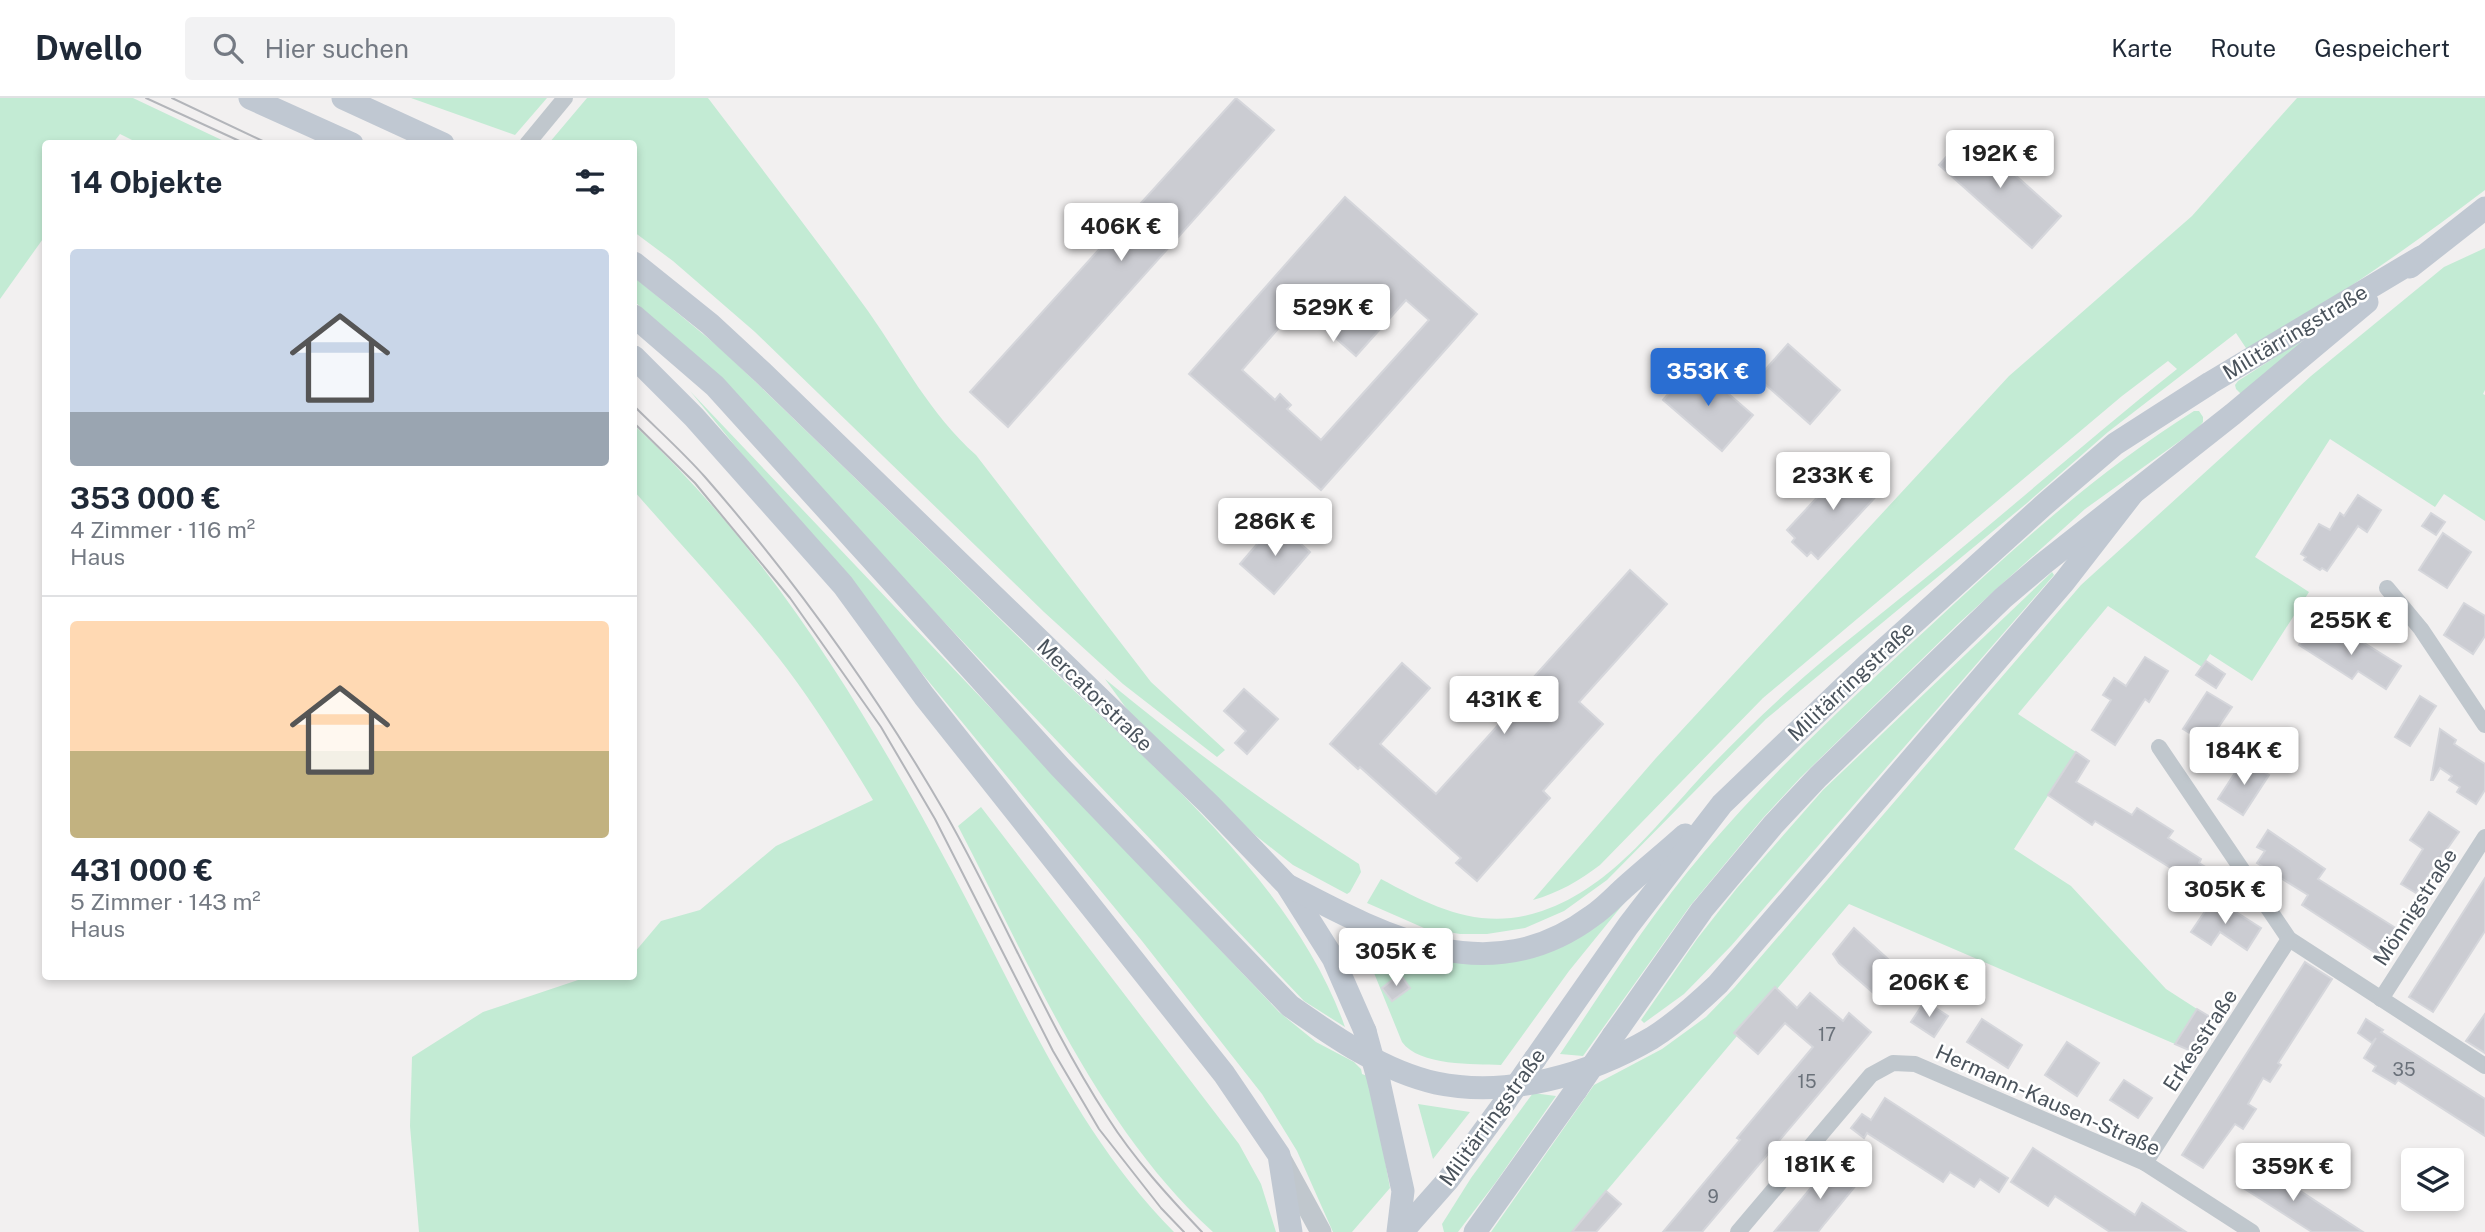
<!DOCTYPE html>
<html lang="de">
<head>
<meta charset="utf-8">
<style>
	body { margin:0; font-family:"Public Sans",sans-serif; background:#f2f2f3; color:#1f2937; height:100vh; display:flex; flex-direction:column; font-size:26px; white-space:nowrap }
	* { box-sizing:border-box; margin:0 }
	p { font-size:23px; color:#747a83 }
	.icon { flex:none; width:38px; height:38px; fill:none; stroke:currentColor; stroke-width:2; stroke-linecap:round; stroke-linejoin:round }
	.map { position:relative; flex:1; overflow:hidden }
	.details { position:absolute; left:42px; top:42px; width:595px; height:840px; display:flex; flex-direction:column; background:#fff; border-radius:7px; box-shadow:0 4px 10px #0003 }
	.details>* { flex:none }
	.tools { position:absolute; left:2401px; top:1050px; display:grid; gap:14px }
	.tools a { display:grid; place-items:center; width:63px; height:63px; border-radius:7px; background:#fff; box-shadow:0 4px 10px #0003; font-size:35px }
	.price { position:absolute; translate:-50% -60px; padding:0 16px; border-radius:7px; background:#fff; color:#222; font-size:23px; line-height:46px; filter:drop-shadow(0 2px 4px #0008) }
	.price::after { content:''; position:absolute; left:50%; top:42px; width:21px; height:16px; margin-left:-10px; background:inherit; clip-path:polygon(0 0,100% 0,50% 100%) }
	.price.selected { background:#2a6ed2; color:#fff }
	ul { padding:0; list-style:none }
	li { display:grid; align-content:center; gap:14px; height:371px; padding:0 28px }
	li+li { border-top:2px solid #e0e1e3 }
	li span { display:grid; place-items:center; height:217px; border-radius:7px; color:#555 }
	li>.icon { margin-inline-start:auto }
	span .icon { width:126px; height:126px; fill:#fffc; stroke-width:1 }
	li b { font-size:30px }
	h2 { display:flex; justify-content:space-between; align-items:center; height:84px; padding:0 28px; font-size:30px }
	header { display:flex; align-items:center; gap:42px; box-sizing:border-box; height:98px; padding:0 35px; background:#fff; border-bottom:2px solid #e0e1e3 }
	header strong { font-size:33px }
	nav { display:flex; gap:38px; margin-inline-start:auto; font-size:24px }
	.search { width:490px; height:63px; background:#f2f2f3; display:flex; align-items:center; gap:18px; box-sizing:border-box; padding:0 24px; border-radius:7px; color:#747a83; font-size:26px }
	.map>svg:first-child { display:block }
	.green { fill:#c3ebd4 }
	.building { fill:#cbccd2; stroke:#d5d6db; stroke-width:2; fill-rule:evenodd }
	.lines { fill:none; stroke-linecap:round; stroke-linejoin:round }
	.minor { stroke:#c0c7cd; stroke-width:16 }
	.tertiary { stroke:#c0c7cd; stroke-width:21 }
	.secondary { stroke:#c0c8d2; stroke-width:23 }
	.tram { stroke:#b3b5ba; stroke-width:2 }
	.secondary-bridge { stroke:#c0c8d2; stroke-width:23 }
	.labels { text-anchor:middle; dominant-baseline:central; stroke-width:5; stroke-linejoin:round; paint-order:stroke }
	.number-label { font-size:18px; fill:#6a717a }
	.street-label { font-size:21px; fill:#4a535c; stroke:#fff }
</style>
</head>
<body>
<header>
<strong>Dwello</strong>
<div class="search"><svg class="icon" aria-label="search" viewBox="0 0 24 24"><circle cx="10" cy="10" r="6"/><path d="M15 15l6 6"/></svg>Hier suchen</div>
<nav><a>Karte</a><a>Route</a><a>Gespeichert</a></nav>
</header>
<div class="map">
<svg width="2485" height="1134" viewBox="0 0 2485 1134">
	<rect width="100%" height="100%" fill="#f2f0f0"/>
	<g class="green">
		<path d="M0,0H133L228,45H138L120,36L113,45L46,46L45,138L0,201Z"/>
		<path d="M411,0H547L515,37Z"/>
		<path d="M587,0H708C762,71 816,141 868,213C903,263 930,316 976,357L1151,584L1225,652L1217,659L1123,586L1044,514L755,234L673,163L634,134V46L549,45Z"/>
		<path d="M2297,0H2485V92C2409,150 2330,204 2248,253L2236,235L2108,334L2027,405L1766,621L1607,782L1564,813L1525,830L1487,836H1460L1424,830L1367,805L1381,781C1433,809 1481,834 1542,813C1614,789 1662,719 1713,666C1742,636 1773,606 1805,578C1854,536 1907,496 1957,454C2031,393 2102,330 2177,271L2168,263L2122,298L1763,600L1600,767C1579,783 1558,795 1533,802L1656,660L2009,278L2192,118Z"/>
		<path d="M2485,150V292L2483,296L2485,297V423L2444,396L2435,409L2330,341L2255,459L2309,494L2252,583L2210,556L2202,569L2108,508L2018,616L2076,654L2014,751L2071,788L2166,891L2197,911L2175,946L1849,806L1777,891L1734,935L1737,938L1572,1134H1491L1594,987L1662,951L1706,919L1734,890L2081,487L2311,278L2444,169Z"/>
		<path d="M634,179L720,250C828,353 935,458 1042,562C1150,667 1294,784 1345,929L1304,903L683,249L634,203Z"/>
		<path d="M2299,244L2303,245L2241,296L2236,291L2235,287L2238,283Z"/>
		<path d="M690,293L1279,914L1316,944L1354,964L1361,971L1362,976L1370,979L1390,1090L1352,1134H1333L1297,1053L1262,996L1142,843Z"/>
		<path d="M2194,313H2199L2203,319V324L2198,330L2085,411L1960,524L1800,680L1763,720L1690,808L1583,958L1560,956C1606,888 1650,817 1704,754C1772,674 1851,601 1928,530C2013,451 2095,375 2194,313Z"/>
		<path d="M634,327C769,452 866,613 952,774C1019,899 1073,1032 1174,1134H419L410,1028L412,959L483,914L587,879L634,878V855L661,823L700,812L776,748L873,702C844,654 813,604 778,559C733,502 682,448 634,393Z"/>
		<path d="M2052,474L2054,477L1731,848L1684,896L1644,925L1641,922L1697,841L1737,790L1823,692Z"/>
		<path d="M1105,581C1186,648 1271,710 1359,766L1361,774L1350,794L1347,796L1293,767L1255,737L1132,618Z"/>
		<path d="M981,709L1239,1046L1261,1086L1276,1134H1213C1097,1029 1029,865 958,728Z"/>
		<path d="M1633,794L1569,873L1501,967C1474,966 1419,968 1402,944L1355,828L1501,865Z"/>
		<path d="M1533,995L1556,998L1496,1084L1458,1134H1444L1442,1126L1471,1080Z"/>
		<path d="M1418,1006L1470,1014L1433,1061Z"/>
	</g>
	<g class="building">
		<path d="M1236,0L1274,32L1008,329L970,294Z"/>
		<path d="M1968,35L2061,118L2032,150L1939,67Z"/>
		<path d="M1345,99L1477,216L1321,392L1189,276ZM1406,202L1429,222L1321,342L1287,311L1291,307L1280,296L1275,302L1242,272L1291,216L1297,222L1305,213L1356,258Z"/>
		<path d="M1788,246L1840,292L1810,326L1758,280Z"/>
		<path d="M1694,266L1753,317L1722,353L1663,302Z"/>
		<path d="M1849,365L1880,394L1818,461L1811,454L1807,458L1792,444L1795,440L1787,432Z"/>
		<path d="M2358,397L2381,412L2367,434L2358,428L2327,473L2322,470L2320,472L2304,462L2306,459L2301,456L2319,426L2330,432L2340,415L2344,418Z"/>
		<path d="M2431,415L2445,424L2436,437L2422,428Z"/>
		<path d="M1276,424L1310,454L1274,496L1240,466Z"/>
		<path d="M2443,435L2471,454L2447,490L2419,472Z"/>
		<path d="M1630,472L1667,506L1579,604L1603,626L1543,693L1550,700L1477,783L1456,765L1461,760L1360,669L1358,671L1330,646L1402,565L1430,590L1380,646L1436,696L1501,624L1497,620Z"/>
		<path d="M2464,505L2485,518V538L2473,556L2444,537Z"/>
		<path d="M2313,526L2353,552L2359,542L2401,568L2386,591L2358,573L2352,581L2299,547Z"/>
		<path d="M2145,559L2168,573L2149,604L2145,601L2115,647L2092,632L2111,602L2103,597L2114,580L2126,588Z"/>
		<path d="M2206,563L2225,576L2216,590L2196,577Z"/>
		<path d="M1244,591L1278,621L1247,656L1235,645L1246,633L1224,613Z"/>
		<path d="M2207,594L2232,609L2207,646L2183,631Z"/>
		<path d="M2420,598L2436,608L2410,648L2395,639Z"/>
		<path d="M2440,631L2456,642L2454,646L2485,666V692L2476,706L2457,694L2460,689L2449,682L2452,678L2440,670L2433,682H2431Z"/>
		<path d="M2076,654L2089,663L2076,684L2132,717L2137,710L2173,733L2168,740L2201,761L2199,765L2217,776L2205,795L2172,774L2174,772L2095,723L2092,727L2048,697Z"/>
		<path d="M2244,661L2269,677L2243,717L2218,701Z"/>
		<path d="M2429,714L2459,734L2416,795L2401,786L2423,751L2410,742Z"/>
		<path d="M2268,732L2325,771L2318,781L2402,834L2385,861L2302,807L2308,797L2257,765L2265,753L2257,749Z"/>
		<path d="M2485,780V833L2433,914L2409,899Z"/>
		<path d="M2214,800L2261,830L2247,852L2220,834L2211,847L2191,834Z"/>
		<path d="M1854,830L1899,871L1877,898L1839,865L1833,856Z"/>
		<path d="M2305,864L2332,881L2278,965L2281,967L2270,984L2263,980L2248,1006L2256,1011L2243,1031L2235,1026L2203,1070L2182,1057Z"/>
		<path d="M1400,876L1410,890L1392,903L1382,890Z"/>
		<path d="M1775,889L1797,910L1810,895L1843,923L1849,915L1871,934L1702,1134H1663L1740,1042L1737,1040L1813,949L1785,925L1758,956L1734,935Z"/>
		<path d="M1925,903L1948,918L1934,939L1911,924Z"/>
		<path d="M2197,911L2212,920L2191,953L2175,946Z"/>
		<path d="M2485,916V955L2466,943Z"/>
		<path d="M1982,921L2022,947L2008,970L1967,944Z"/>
		<path d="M2366,921L2383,932L2381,934L2485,1001V1038L2398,982L2395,986L2373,973L2376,968L2364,960L2376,940L2372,945L2358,935Z"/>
		<path d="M2067,944L2099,965L2077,998L2045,977Z"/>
		<path d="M2124,982L2152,1000L2138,1020L2110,1002Z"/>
		<path d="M1885,1000L2008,1080L1999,1094L1980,1081L1974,1089L1950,1074L1943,1084L1867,1035L1864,1040L1851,1030L1862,1016L1871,1022Z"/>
		<path d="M2033,1050L2135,1117L2142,1105L2186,1134H2110L2055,1098L2048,1108L2011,1084Z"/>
		<path d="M1835,1061L1850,1073L1847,1078L1857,1086L1825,1125L1818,1134H1774Z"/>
		<path d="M2249,1067L2265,1077L2268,1072L2363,1134H2312L2237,1086Z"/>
		<path d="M1606,1093L1621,1106L1596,1134H1572Z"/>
	</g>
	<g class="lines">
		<g class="minor">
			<path d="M527,46L565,0"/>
			<path d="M2387,490L2421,531L2485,627"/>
			<path d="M2159,649L2289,841L2485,968"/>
			<path d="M2381,901L2485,739"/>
			<path d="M2145,1065L2289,841"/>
			<path d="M1738,1134L1871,977L1893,965L1915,966L2145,1065L2252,1134"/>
		</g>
		<path class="tertiary" d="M1280,1059L1321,1134"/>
		<g class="secondary">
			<path d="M250,0L352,46"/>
			<path d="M343,0L443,46"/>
			<path d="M634,165L710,226L763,275L1210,707L1287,787L1333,860L1365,933"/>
			<path d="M2410,169L2485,110"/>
			<path d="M634,218L715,288L1060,669L1290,908C1334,939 1383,973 1436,985C1508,1000 1589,977 1652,940C1676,925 1697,906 1718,886L2064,484L2133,395"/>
			<path d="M634,259L694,319L843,487L924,598L1224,976L1279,1057L1291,1134"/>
			<path d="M1289,788C1388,840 1490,894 1592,818C1604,810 1614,799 1624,790C1644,772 1665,755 1685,737"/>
			<path d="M1613,938L1702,812L1773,727L1818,679L2003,500L2043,466L2233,316L2367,204"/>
			<path d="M1535,961L1628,828L1722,706L1867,567L2045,406L2115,346L2210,285L2421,159"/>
			<path d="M1379,984L1403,1093L1398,1134"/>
			<path d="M1402,1134L1448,1082L1505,1004"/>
			<path d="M1475,1134L1576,992"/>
		</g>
		<g class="tram">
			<path d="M146,0L246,46"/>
			<path d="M172,0L269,46"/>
			<path d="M634,308C657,331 683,354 705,379C795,482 875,594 944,713C1002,814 1045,923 1108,1020C1134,1061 1169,1099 1202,1134"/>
			<path d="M634,325L695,385L790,500L881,629L935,721L1053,953L1099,1031L1161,1110L1184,1134"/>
		</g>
		<g class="secondary-bridge">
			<path d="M1365,933L1379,984"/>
			<path d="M1576,992L1613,938"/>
			<path d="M1505,1004L1535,961"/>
		</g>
	</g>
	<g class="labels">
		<g class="number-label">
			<text x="1827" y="936">17</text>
			<text x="2404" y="971">35</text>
			<text x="1807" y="983">15</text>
			<text x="1713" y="1098">9</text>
		</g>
		<g class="street-label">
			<text transform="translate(2295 234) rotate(-31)">Militärringstraße</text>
			<text transform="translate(1851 583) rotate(-43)">Militärringstraße</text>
			<text transform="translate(1095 597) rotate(44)">Mercatorstraße</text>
			<text transform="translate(2415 809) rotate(-57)">Mönnigstraße</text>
			<text transform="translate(2200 942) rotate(-57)">Erkesstraße</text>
			<text transform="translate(2048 1002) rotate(24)">Hermann-Kausen-Straße</text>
			<text transform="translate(1492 1019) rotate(-54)">Militärringstraße</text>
		</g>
	</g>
</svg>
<div class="tools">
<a><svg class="icon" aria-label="layers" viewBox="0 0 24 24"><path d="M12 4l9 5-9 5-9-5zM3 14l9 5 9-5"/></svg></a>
</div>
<b class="price" style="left:2000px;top:92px">192K €</b>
<b class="price" style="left:1121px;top:165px">406K €</b>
<b class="price" style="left:1333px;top:246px">529K €</b>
<b class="price selected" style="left:1708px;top:310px">353K €</b>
<b class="price" style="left:1833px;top:414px">233K €</b>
<b class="price" style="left:1275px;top:460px">286K €</b>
<b class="price" style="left:2351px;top:559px">255K €</b>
<b class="price" style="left:1504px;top:638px">431K €</b>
<b class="price" style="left:2244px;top:689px">184K €</b>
<b class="price" style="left:2225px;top:828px">305K €</b>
<b class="price" style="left:1396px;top:890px">305K €</b>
<b class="price" style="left:1929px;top:921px">206K €</b>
<b class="price" style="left:1820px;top:1103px">181K €</b>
<b class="price" style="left:2293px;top:1105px">359K €</b>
<section class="details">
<h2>14 Objekte<svg class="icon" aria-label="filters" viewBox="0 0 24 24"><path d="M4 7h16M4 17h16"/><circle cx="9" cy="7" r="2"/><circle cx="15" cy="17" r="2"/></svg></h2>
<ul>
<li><span style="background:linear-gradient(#c9d6e8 75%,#9aa5b1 0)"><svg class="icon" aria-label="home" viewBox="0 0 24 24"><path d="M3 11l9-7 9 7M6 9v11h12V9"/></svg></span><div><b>353 000 €</b><p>4 Zimmer · 116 m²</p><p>Haus</p></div></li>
<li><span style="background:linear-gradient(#ffd9b3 60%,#c2b280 0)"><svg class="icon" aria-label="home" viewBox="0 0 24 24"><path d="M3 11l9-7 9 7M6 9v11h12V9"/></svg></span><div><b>431 000 €</b><p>5 Zimmer · 143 m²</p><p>Haus</p></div></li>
</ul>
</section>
</div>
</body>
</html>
